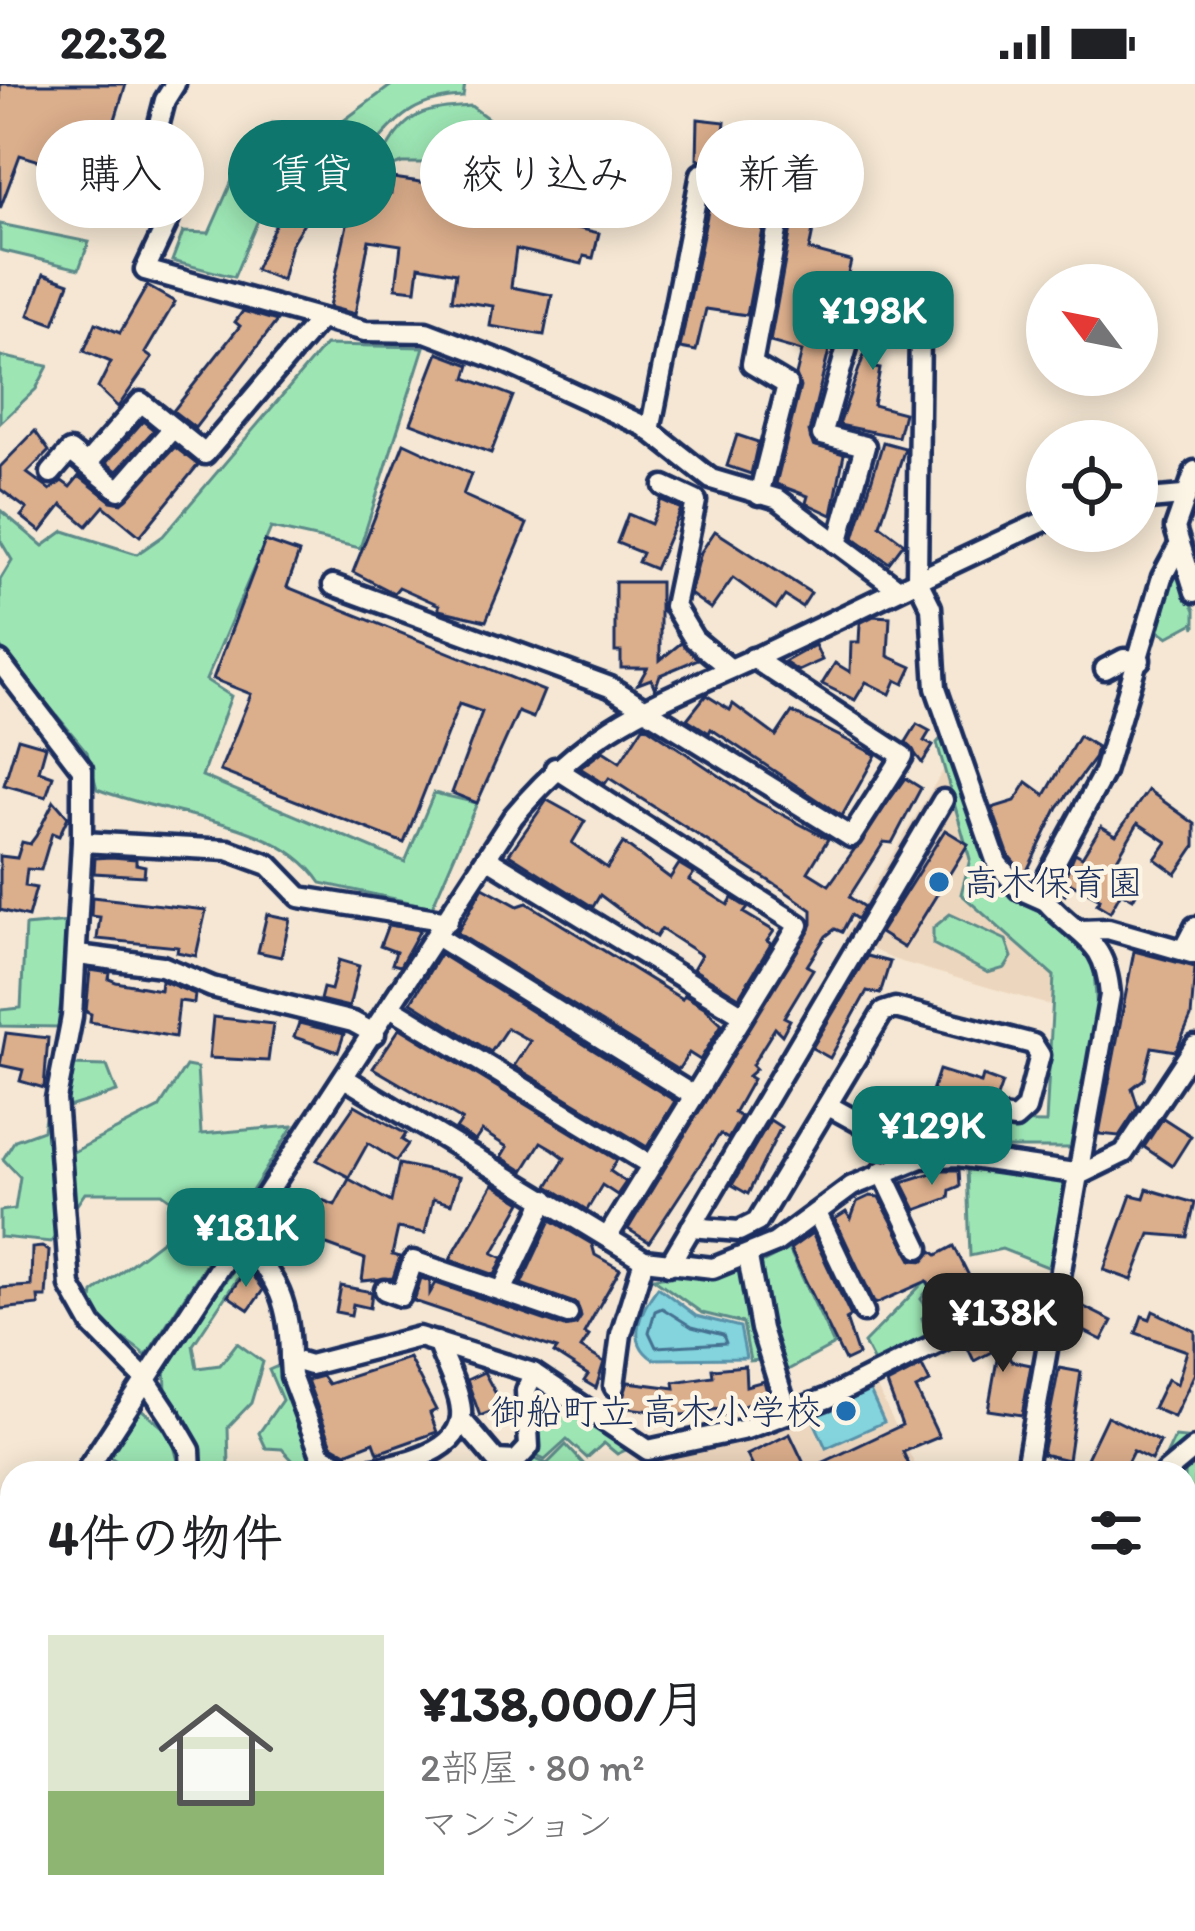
<!DOCTYPE html>
<html lang="ja">
<head>
<meta charset="utf-8">
<style>
	body { margin:0; font-family:Itim,"Klee One",sans-serif; background:#f2f2f2; color:#202124; height:100vh; display:flex; flex-direction:column; font-size:45px; white-space:nowrap }
	* { box-sizing:border-box; margin:0 }
	p { font-size:39px; color:#757577 }
	.icon { flex:none; width:66px; height:66px; fill:none; stroke:currentColor; stroke-width:2; stroke-linecap:round; stroke-linejoin:round }
	.map { position:relative; flex:1; overflow:hidden }
	.side { position:absolute; left:0px; top:1377px; width:1197px; height:471px; display:flex; flex-direction:column; background:#fff; border-radius:36px 36px 0 0; box-shadow:0 6px 30px #0003 }
	.side>* { flex:none }
	.top-card { position:absolute; left:36px; top:36px; width:1125px; height:108px; display:flex; gap:24px }
	.needle { width:78px; rotate:302deg }
	.tools { position:absolute; left:1026px; top:180px; display:grid; gap:24px }
	.tools a { display:grid; place-items:center; width:132px; height:132px; border-radius:50%; background:#fff; box-shadow:0 6px 30px #0003; font-size:60px }
	.price { position:absolute; translate:-50% -102px; padding:0 27px; border-radius:24px; background:#0f766e; color:#fff; font-size:39px; line-height:78px; filter:drop-shadow(0 3px 6px #0008) }
	.price::after { content:''; position:absolute; left:50%; top:72px; width:36px; height:27px; margin-left:-18px; background:inherit; clip-path:polygon(0 0,100% 0,50% 100%) }
	.price.on { background:#222; color:#fff }
	ul { padding:0; list-style:none }
	li { display:flex; align-items:center; gap:36px; height:300px; padding:0 48px }
	li span { display:grid; place-items:center; flex:none; width:336px; height:240px; border-radius:0px; color:#555 }
	li>.icon { margin-inline-start:auto }
	span .icon { width:144px; height:144px; fill:#fffc; stroke-width:1 }
	li b { font-size:51px }
	h2 { display:flex; justify-content:space-between; align-items:center; height:144px; padding:0 48px; font-size:51px }
	.chip { padding:0 42px; border-radius:54px; background:#fff; box-shadow:0 6px 30px #0003; font-size:42px; line-height:108px }
	.chip.on { background:#0f766e; color:#fff }
	.status { display:flex; justify-content:space-between; align-items:center; height:84px; padding:0 60px; background:#fff; direction:ltr }
	.status svg { height:33px; fill:currentColor }
	.map>svg:first-child { display:block }
	.built { fill:#edd6be }
	.green { fill:#9de6b4; stroke:#5c8a89; stroke-width:3 }
	.water { fill:#83d4dd; stroke:#5992aa; stroke-width:3 }
	.lines { fill:none; stroke-linecap:round; stroke-linejoin:round }
	.shore { stroke:#457191; stroke-width:3 }
	.building { fill:#dbae8c; stroke:#1b2f5e; stroke-width:3 }
	.minor-casing { stroke:#1b2f5e; stroke-width:27 }
	.minor { stroke:#fcf5e5; stroke-width:18 }
	.poi-dot { fill:#1f6fb2; stroke:#fcf5e5; stroke-width:4.5 }
	.labels { text-anchor:middle; dominant-baseline:central; stroke-width:9; stroke-linejoin:round; paint-order:stroke }
	.poi-label { font-size:36px; fill:#1b2f5e; stroke:#fcf5e5; text-anchor:start }
</style>
</head>
<body>
<div class="status"><b>22:32</b><svg viewBox="0 0 49 12"><path d="M0 12V9h3v3zM5 12V6h3v6zM10 12V3h3v9zM15 12V0h3v12zM26 1h20v11H26zM47 4h2v5h-2z"/></svg></div>
<div class="map">
<svg width="1195" height="1847" viewBox="0 0 1195 1847">
	<rect width="100%" height="100%" fill="#f5e7d3"/>
	<filter id="ink" filterUnits="userSpaceOnUse"><feTurbulence type="fractalNoise" baseFrequency=".00833" numOctaves="2"/><feDisplacementMap in="SourceGraphic" scale="24" xChannelSelector="R" yChannelSelector="G"/><feConvolveMatrix kernelMatrix="1 2 1 2 8 2 1 2 1" color-interpolation-filters="sRGB"/></filter>
	<g filter="url(#ink)">
		<g class="built">
			<path d="M953,670L987,783L1093,934L892,875L844,851Z"/>
			<path d="M874,1298L919,1389H618L637,1375L735,1357Z"/>
		</g>
		<g class="green">
			<path d="M393,0H465L463,13C420,15 401,29 374,62L285,72L234,193L172,177L183,148L209,149L250,56L272,39L335,43Z"/>
			<path d="M471,22L520,58L524,92H440L441,79H402L336,102L282,100L289,76L384,70C406,28 424,25 471,22Z"/>
			<path d="M0,140L89,158L79,185L0,166Z"/>
			<path d="M325,261L424,263L360,464L271,444L206,596L231,612L202,692L405,778L434,709L477,719L432,823L321,799C278,734 169,734 97,705L87,668L0,563V496L12,476L0,456V426L43,462L64,447L137,470L163,452Z"/>
			<path d="M0,272L48,282L36,305L0,339Z"/>
			<path d="M1177,491L1195,526V544L1194,539L1168,553L1158,546L1169,494Z"/>
			<path d="M945,650L987,769L1093,874L1098,940L1072,1064H987L975,1049L983,1038L1046,1039L1054,892L961,810L970,775L937,659Z"/>
			<path d="M950,830L1006,856L1012,873L1005,884L988,889L933,860V844Z"/>
			<path d="M70,838L58,943L0,942V926L21,924L25,842Z"/>
			<path d="M68,981L107,982L117,1008L65,1024L57,1057L71,1069L159,1024L186,982L197,984L201,1050L293,1042L223,1153L162,1109H85L51,1158L0,1153V1127L15,1125L20,1093L3,1075L15,1056L43,1046L51,996Z"/>
			<path d="M967,1084L1071,1098L1055,1186L1002,1165L970,1172Z"/>
			<path d="M202,1144L216,1164L146,1272C128,1254 103,1246 90,1229L93,1209L177,1145Z"/>
			<path d="M789,1165L834,1261L782,1289L761,1276L750,1277L743,1239L702,1229L653,1194L756,1182Z"/>
			<path d="M243,1173L252,1184L245,1183L193,1261L197,1284L220,1281L237,1259L263,1278L251,1319L228,1343L229,1383L203,1389L200,1363L166,1308L165,1280Z"/>
			<path d="M926,1196L932,1200L921,1215L930,1228L922,1234L928,1252L878,1286L864,1259Z"/>
			<path d="M285,1279C302,1319 289,1363 335,1389H284L296,1380L282,1365L266,1364L259,1349L282,1316L269,1286Z"/>
			<path d="M536,1298L628,1365L617,1370L604,1359L587,1374L567,1356L545,1376L530,1369Z"/>
			<path d="M141,1325L171,1350L181,1389H134L109,1372Z"/>
			<path d="M1175,1353L1195,1355V1799L1185,1790V1389H1158Z"/>
			<path d="M566,1361L591,1388L504,1389V1384H520L533,1374L547,1380Z"/>
			<path d="M12,1542V1624L0,1628V1559Z"/>
		</g>
		<g class="water">
			<path d="M658,1203L696,1232L740,1243L746,1274L653,1275C625,1257 641,1225 658,1203Z"/>
			<path d="M870,1307L884,1338L826,1364L812,1333Z"/>
		</g>
		<g class="lines">
			<path class="shore" d="M662,1224L692,1243L723,1251L726,1259L656,1263L649,1248L655,1227Z"/>
		</g>
		<g class="building">
			<path d="M0,0H126L97,94L20,71L0,125Z"/>
			<path d="M698,35L725,38L724,47L772,59L797,72L794,78L801,81L792,99L697,75Z"/>
			<path d="M393,94L524,113L521,131L599,149L593,174L584,172L582,180L516,165L511,203L552,211L544,251L490,242L493,222L452,216L456,189L419,182L416,206L396,204L401,161L369,156L355,230L329,223L355,104L391,109Z"/>
			<path d="M290,108L314,122L291,160L282,196L255,186Z"/>
			<path d="M711,112L768,119L747,231L706,225L696,267L680,264Z"/>
			<path d="M796,117L809,122L806,135L815,137L809,166L851,177L809,348L813,361L844,370L832,431L806,419L808,412L776,400L800,303L796,291L802,267L770,258Z"/>
			<path d="M44,190L69,199L54,240L29,231Z"/>
			<path d="M875,200L897,206L875,284L880,285L873,321L904,329L898,353L839,341L866,265L861,263Z"/>
			<path d="M147,202L175,218L145,269L152,274L118,323L98,304L111,278L84,267L96,239L120,249Z"/>
			<path d="M243,227L277,237L195,344L173,327L240,242L235,238Z"/>
			<path d="M438,269L470,281L466,294L513,312L491,369L411,339Z"/>
			<path d="M143,337L154,346L117,387L106,379Z"/>
			<path d="M35,347L49,367L27,389L50,406L62,397L70,403L79,392L111,417L122,419L175,363L198,381L140,452L104,422L87,442L62,421L41,448L21,432L27,425L0,405V383Z"/>
			<path d="M737,351L758,358L751,390L727,382Z"/>
			<path d="M883,358L905,364L880,441L904,459L889,479L854,454Z"/>
			<path d="M404,359L471,390L463,411L527,440L486,537L439,526V521L399,503L394,509L353,488Z"/>
			<path d="M661,416L681,425L655,485L638,478L642,469L617,459L628,430L651,440Z"/>
			<path d="M715,447L811,509L802,523L785,512L776,525L733,494L711,525L690,510L701,468Z"/>
			<path d="M265,457L299,469L287,503L544,607L533,634L518,628L477,719L452,709L482,628L459,620L404,759L220,687L251,610L213,595Z"/>
			<path d="M615,498H660V576L681,559L698,575L660,591L655,605L651,595L638,600L647,584H621V568H615Z"/>
			<path d="M874,532L890,533L888,572L912,583L904,600L896,596L890,610L866,598L855,616L822,600L835,579L850,588L851,558H859L860,539Z"/>
			<path d="M815,561L822,576L798,587L784,578Z"/>
			<path d="M706,611L730,626L733,620L776,652L792,628L876,671L842,732L711,645L709,649L687,635Z"/>
			<path d="M917,640L930,647L924,657L933,662L922,679L906,658Z"/>
			<path d="M644,641L757,717L828,755L808,788L829,801L905,694L921,704L892,759L884,758L849,813L864,823L857,835L851,831L842,848L835,845L826,852L807,882L813,885L784,933L790,936L782,951L775,944L752,981L756,985L748,992L753,995L734,1029L741,1033L728,1055L720,1050L649,1158L628,1145L812,840V826L785,807L609,694L605,700L580,684L603,667L620,678Z"/>
			<path d="M1079,652L1097,663L1094,675L1058,723L1025,791L1009,772L992,724L1015,717L1027,698L1045,711Z"/>
			<path d="M18,654L46,662L39,687L53,692L46,713L4,701Z"/>
			<path d="M1148,706L1195,740V762L1176,790L1155,775L1167,758L1138,739L1111,785L1140,802L1133,815L1121,808L1110,828L1097,820L1100,815L1071,799L1065,811L1059,807L1075,769L1082,773L1101,742L1116,751Z"/>
			<path d="M547,716L585,737L572,759L607,784L623,759L670,794L679,780L694,789L689,796L728,821L732,814L748,824L744,829L774,847L767,857L771,860L739,913L693,885L701,871L661,845L656,853L600,811L593,823L509,770Z"/>
			<path d="M54,717L68,733L59,752L52,749L41,786L27,785L25,802L36,804L28,833L0,826V772L17,774L22,758L30,760L36,752Z"/>
			<path d="M945,746L968,760L904,864L880,849Z"/>
			<path d="M111,773L136,775V780L145,782L144,792L94,789L95,774Z"/>
			<path d="M483,803L518,822L527,819L682,915L684,911L704,923L722,940L700,976L689,969L678,986L457,849Z"/>
			<path d="M92,813L206,826L196,872L177,868L178,863L97,855L100,833L91,832Z"/>
			<path d="M267,830L290,835L281,873L258,868Z"/>
			<path d="M388,841L420,846L400,882L392,880L396,868L380,862Z"/>
			<path d="M1134,867L1195,883L1191,933L1176,967L1152,963L1144,995L1132,1004L1138,1023L1119,1052L1099,1050Z"/>
			<path d="M440,870L675,1017L647,1063L514,982L530,957L507,944L491,968L411,918Z"/>
			<path d="M867,872L890,878L880,910L867,907L830,974L812,964Z"/>
			<path d="M339,876L359,882L349,923L320,916L323,904L331,906Z"/>
			<path d="M90,886L110,889L109,895L116,898L160,906L161,896L195,910L194,919L179,917L175,953L90,938L91,930L86,928Z"/>
			<path d="M213,933L273,940L268,977L209,974Z"/>
			<path d="M299,939L344,950L338,968L294,953Z"/>
			<path d="M400,944L617,1076L610,1087L626,1098L617,1111L602,1101L587,1126L548,1102L565,1074L553,1065L541,1058L523,1087L501,1073L507,1063L482,1047L475,1057L456,1045L462,1036L373,984Z"/>
			<path d="M6,949L48,954L44,1004L20,997L23,986L0,981Z"/>
			<path d="M939,986L981,999L983,992L1002,999L995,1019L956,1011L946,1018L930,1013Z"/>
			<path d="M355,1021L406,1050L402,1056L408,1060L396,1077L368,1059L349,1093L317,1076Z"/>
			<path d="M1163,1034L1191,1052L1172,1082L1144,1063Z"/>
			<path d="M770,1036L781,1043L748,1110L732,1101Z"/>
			<path d="M399,1080L459,1093L451,1120L433,1115L425,1149L398,1144L392,1171L400,1173L393,1194L362,1197L365,1175L308,1154L316,1131L300,1125L306,1110L335,1121L349,1095L391,1118Z"/>
			<path d="M941,1086H959L960,1102L950,1106L949,1114L916,1126L902,1098Z"/>
			<path d="M493,1100L522,1118L493,1169L503,1174L495,1191L450,1175Z"/>
			<path d="M1147,1105L1195,1119L1187,1153L1150,1150L1132,1196L1104,1186L1131,1111L1144,1114Z"/>
			<path d="M870,1112L879,1113L912,1176L924,1177L932,1167L937,1171L954,1162L979,1212L968,1208L941,1223L927,1197L875,1220L835,1135L846,1128L851,1135L857,1118Z"/>
			<path d="M551,1136L592,1160L595,1171L620,1185L584,1249L589,1252L581,1264L604,1278L596,1304L584,1297L588,1291L554,1269L557,1265L414,1217L421,1194L430,1197V1209L436,1199L564,1243L576,1241L581,1233L577,1220L521,1200Z"/>
			<path d="M812,1149L851,1232L846,1235L858,1271L845,1277L790,1165Z"/>
			<path d="M42,1163L49,1167L46,1213H38L39,1221L0,1225V1204L31,1202L32,1164Z"/>
			<path d="M247,1184L263,1206L249,1226L228,1212Z"/>
			<path d="M1042,1191L1046,1194L1040,1225L1022,1216L1027,1199Z"/>
			<path d="M341,1202L372,1208L370,1224L353,1220L351,1231L336,1228Z"/>
			<path d="M1070,1216L1112,1237L1102,1256L1066,1238Z"/>
			<path d="M1153,1227L1195,1247V1289L1174,1333L1153,1324L1167,1295L1177,1300L1187,1267L1136,1249L1142,1232L1150,1235Z"/>
			<path d="M995,1245L1011,1277L1031,1281L1022,1331L988,1326L999,1264L974,1277L966,1260Z"/>
			<path d="M409,1274L436,1326L430,1329L437,1348L378,1369L374,1358L346,1369L332,1361L307,1296L322,1292L328,1300Z"/>
			<path d="M745,1282L746,1302L764,1297L768,1311L721,1332L719,1325L683,1331L620,1323L628,1298L675,1304L674,1298L713,1292L712,1285Z"/>
			<path d="M922,1282L930,1298L916,1305L939,1353L903,1368L910,1383L898,1389H756L747,1371L790,1350L807,1386L902,1341L887,1300Z"/>
			<path d="M1059,1284L1081,1288L1068,1376L1042,1370Z"/>
			<path d="M484,1288L503,1323L480,1332L467,1296Z"/>
			<path d="M1107,1332L1160,1358L1151,1376L1133,1367L1122,1389H1080Z"/>
		</g>
		<g class="lines">
			<defs>
				<g id="minor">
					<path d="M175,0L165,16L140,113L169,135L145,186L365,247L426,248L507,279L644,342L711,395L778,415L897,504"/>
					<path d="M920,243L917,495L931,523L936,604L997,779L1019,805L1046,817"/>
					<path d="M650,347L701,90L784,109L752,280L787,301L759,411"/>
					<path d="M87,380L141,318L205,370L320,235"/>
					<path d="M1195,387L1175,444L1195,508"/>
					<path d="M51,389L70,367L119,406L173,344"/>
					<path d="M664,402L696,417L674,522L694,555L729,584"/>
					<path d="M1137,416L1183,412"/>
					<path d="M838,460L865,362L822,351L860,218"/>
					<path d="M333,501L610,603L851,753L903,672L753,574"/>
					<path d="M0,578L82,685V758L228,766L269,781L300,813L448,837"/>
					<path d="M1105,585L1124,575L1140,576"/>
					<path d="M555,684L799,841L608,1152"/>
					<path d="M82,758L72,933L56,1015L70,1202L92,1241L146,1296L172,1335L190,1366L191,1389"/>
					<path d="M487,774L743,931"/>
					<path d="M1081,846L1108,845L1195,870"/>
					<path d="M438,853L694,1012"/>
					<path d="M1183,866L1195,843"/>
					<path d="M78,871L162,882L212,903L353,938L375,950"/>
					<path d="M392,924L651,1081"/>
					<path d="M346,995L644,1176L713,1184L775,1159L852,1102L921,1074L957,1072L1081,1090L1124,1069L1195,962"/>
					<path d="M882,1087L919,1164"/>
					<path d="M818,1131L864,1228"/>
					<path d="M691,1143L739,1147L757,1138L883,928L895,924L1033,960L1040,971L1026,1025L1015,1035L963,1028L878,1049L827,1021"/>
					<path d="M238,1156C279,1192 290,1221 290,1275L310,1281L419,1253L533,1289L648,1366L746,1345L828,1314L997,1229L1014,1227L1049,1244"/>
					<path d="M748,1173L761,1245L788,1329"/>
					<path d="M669,1181L943,716"/>
					<path d="M385,1206L401,1212L413,1177L568,1230"/>
					<path d="M502,1207L546,1115"/>
					<path d="M290,1275L291,1292L321,1371L354,1388C384,1384 457,1374 461,1333C463,1311 444,1279 437,1258"/>
					<path d="M614,1302L621,1250L644,1176"/>
					<path d="M461,1335L496,1376L516,1377L529,1363L526,1307L533,1289"/>
					<path d="M85,1389L513,733C603,626 671,616 789,558C875,517 960,475 1047,436"/>
					<path d="M1025,1389L1110,911C1105,852 1080,856 1046,817L1044,799L1104,688L1162,493L1177,465"/>
					<path d="M1165,1389L1195,1364"/>
					<path d="M0,1519L12,1500"/>
					<path d="M344,1836L349,1847"/>
					<path d="M24,1847L60,1836"/>
					<path d="M567,1847L581,1836"/>
					<path d="M749,1847L752,1836"/>
				</g>
			</defs>
			<use href="#minor" class="minor-casing"/>
			<use href="#minor" class="minor"/>
		</g>
	</g>
	<g class="poi-dot">
		<circle cx="939" cy="798" r="12"/>
		<circle cx="846" cy="1327" r="12"/>
	</g>
	<g class="labels">
		<g class="poi-label">
			<text x="963" y="798">高木保育園</text>
			<text x="822" y="1327" text-anchor="end">御船町立 高木小学校</text>
		</g>
	</g>
</svg>
<div class="tools">
<a><svg class="needle" viewBox="-14 -14 28 28"><path d="M0-13l5 13h-10z" fill="#e53935"/><path d="M0 13l5-13h-10z" fill="#757577"/></svg></a>
<a><svg class="icon" aria-label="locate" viewBox="0 0 24 24"><circle cx="12" cy="12" r="6"/><path d="M12 2v4M12 18v4M2 12h4M18 12h4"/></svg></a>
</div>
<b class="price" style="left:873px;top:289px">¥198K</b>
<b class="price" style="left:932px;top:1104px">¥129K</b>
<b class="price" style="left:246px;top:1206px">¥181K</b>
<b class="price on" style="left:1003px;top:1291px">¥138K</b>
<div class="top-card">
<a class="chip">購入</a>
<a class="chip on">賃貸</a>
<a class="chip">絞り込み</a>
<a class="chip">新着</a>
</div>
<section class="side">
<h2>4件の物件<svg class="icon" aria-label="filters" viewBox="0 0 24 24"><path d="M4 7h16M4 17h16"/><circle cx="9" cy="7" r="2"/><circle cx="15" cy="17" r="2"/></svg></h2>
<ul>
<li><span style="background:linear-gradient(#dfe7d0 65%,#8fb573 0)"><svg class="icon" aria-label="home" viewBox="0 0 24 24"><path d="M3 11l9-7 9 7M6 9v11h12V9"/></svg></span><div><b>¥138,000/月</b><p>2部屋 · 80 m²</p><p>マンション</p></div></li>
</ul>
</section>
</div>
</body>
</html>
